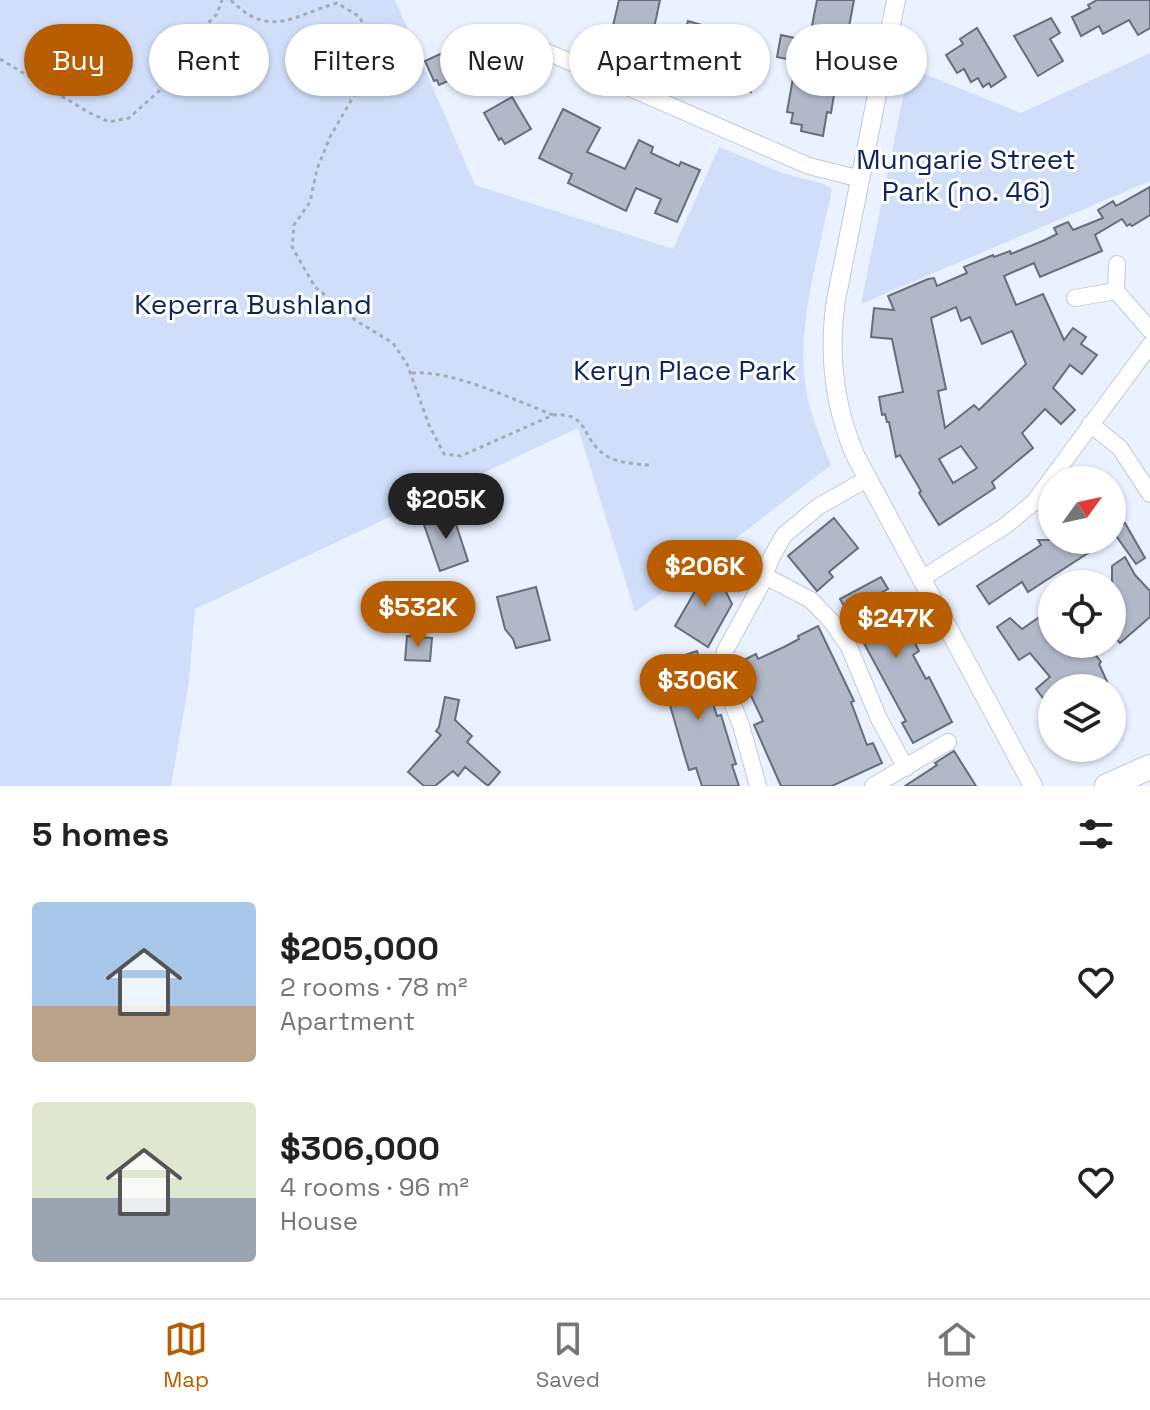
<!DOCTYPE html>
<html lang="en">
<head>
<meta charset="utf-8">
<style>
	body { margin:0; font-family:"Space Grotesk",sans-serif; background:#f2f2f2; color:#222; height:100vh; display:flex; flex-direction:column; font-size:30px; white-space:nowrap }
	* { box-sizing:border-box; margin:0 }
	p { font-size:26px; color:#767676 }
	.icon { flex:none; width:44px; height:44px; fill:none; stroke:currentColor; stroke-width:2; stroke-linecap:round; stroke-linejoin:round }
	.map { position:relative; height:786px; overflow:hidden }
	.details { display:flex; flex-direction:column; background:#fff; flex:1 }
	.details>* { flex:none }
	.banner { position:absolute; left:24px; top:24px; width:1102px; height:72px; display:flex; gap:16px }
	.needle { width:52px; rotate:57deg }
	.fabs { position:absolute; left:1038px; top:466px; display:grid; gap:16px }
	.fabs a { display:grid; place-items:center; width:88px; height:88px; border-radius:50%; background:#fff; box-shadow:0 2px 6px #0004; font-size:40px }
	.price { position:absolute; translate:-50% -68px; padding:0 18px; border-radius:28px; background:#b95e00; color:#fff; font-size:26px; line-height:52px; filter:drop-shadow(0 2px 4px #0008) }
	.price::after { content:''; position:absolute; left:50%; top:48px; width:24px; height:18px; margin-left:-12px; background:inherit; clip-path:polygon(0 0,100% 0,50% 100%) }
	.price.on { background:#222; color:#fff }
	ul { padding:0; list-style:none }
	li { display:flex; align-items:center; gap:24px; height:200px; padding:0 32px }
	li span { display:grid; place-items:center; flex:none; width:224px; height:160px; border-radius:8px; color:#555 }
	li>.icon { margin-inline-start:auto }
	span .icon { width:96px; height:96px; fill:#fffc; stroke-width:1 }
	li b { font-size:34px }
	h2 { display:flex; justify-content:space-between; align-items:center; height:96px; padding:0 32px; font-size:34px }
	.tag { padding:0 28px; border-radius:36px; background:#fff; box-shadow:0 2px 6px #0004; font-size:28px; line-height:72px }
	.tag.on { background:#b95e00; color:#fff }
	.dock { display:flex; justify-content:space-around; align-items:center; height:112px; border-top:2px solid #e0e0e0; background:#fff; font-size:22px; color:#767676 }
	.dock a { display:grid; justify-items:center; gap:4px }
	.dock .on { color:#b95e00 }
	.map>svg:first-child { display:block }
	.green { fill:#d0def9 }
	.building { fill:#b1b9c8; stroke:#666d7b; stroke-width:2; fill-rule:evenodd }
	.lines { fill:none; stroke-linecap:round; stroke-linejoin:round }
	.minor-casing { stroke:#c1c9d9; stroke-width:18 }
	.tertiary-casing { stroke:#c1c9d9; stroke-width:20 }
	.primary-casing { stroke:#c1c9d9; stroke-width:26 }
	.path { stroke:#a6abb6; stroke-width:3; stroke-dasharray:4 4; stroke-linecap:butt }
	.minor { stroke:#fff; stroke-width:16 }
	.tertiary { stroke:#fff; stroke-width:18 }
	.primary { stroke:#fff; stroke-width:24 }
	.labels { text-anchor:middle; dominant-baseline:central; stroke-width:6; stroke-linejoin:round; paint-order:stroke }
	.park-label { font-size:28px; fill:#0f255f; stroke:#fff }
</style>
</head>
<body>
<div class="map">
<svg width="1150" height="786" viewBox="0 0 1150 786">
	<rect width="100%" height="100%" fill="#ebf2ff"/>
	<g class="green">
		<path d="M0,0H395L475,185L673,249L719,147L782,173L824,184L832,189C820,249 797,323 805,383C809,412 820,438 831,465L700,566L635,612L578,428L195,609L189,681L171,786H0Z"/>
		<path d="M1150,53V181L861,304L909,68L1021,113Z"/>
	</g>
	<g class="building">
		<path d="M619,0H660L654,28L647,26L643,39L630,36L627,48L609,43Z"/>
		<path d="M817,0H854L848,32L845,36L836,34L829,68L835,70L831,94L834,95L831,113L827,112L823,136L801,131L802,125L791,123L793,113L787,112L796,61L777,57L781,35L804,40V35L810,36Z"/>
		<path d="M1097,0H1150V28L1138,35L1129,20L1103,34L1099,26L1081,36L1072,17L1090,8L1088,5Z"/>
		<path d="M1051,18L1060,33L1050,39L1063,61L1038,76L1014,36Z"/>
		<path d="M688,21L712,28L709,39L760,50L751,92L733,89L731,95L691,86L695,73L664,64L673,35L683,38Z"/>
		<path d="M977,28L1006,77L991,87L989,83L983,87L978,78L971,82L964,69L957,73L946,55L963,44L960,39Z"/>
		<path d="M468,41L480,67L439,85L437,80L434,81L425,61Z"/>
		<path d="M512,97L531,129L505,144L501,138L499,140L484,113Z"/>
		<path d="M563,109L600,128L587,152L625,169L639,140L653,147L651,153L679,166L681,162L700,170L677,222L655,213L661,199L636,188L626,211L568,183L572,174L539,158Z"/>
		<path d="M1150,187V215L1132,226L1130,224L1127,226L1122,219L1095,235L1102,251L1040,277L1034,263L1004,276L1016,305L1043,294L1064,340L1073,328L1086,337L1081,344L1097,355L1082,374L1070,365L1053,388L1075,410L1061,424L1045,409L1022,433L1033,448L992,482L995,488L939,525L919,493L921,491L900,455L896,457L889,422H887L885,414L882,415L879,397L903,392L892,339L871,337L874,308L894,310L888,296L928,279L934,278L937,286L967,273L964,267L993,255L994,257L1010,251L1011,254L1045,240L1057,234L1054,228L1068,222L1073,230L1103,218L1098,210L1113,201L1116,206ZM956,307L961,321L970,317L982,344L1012,331L1026,364L979,410L974,405L945,428L938,391L946,389L931,318ZM961,446L977,468L953,483L939,459Z"/>
		<path d="M452,512L468,561L440,571L423,522Z"/>
		<path d="M834,518L858,548L829,572L833,577L817,591L788,556Z"/>
		<path d="M1125,523L1145,558L1136,564L1112,530Z"/>
		<path d="M1038,540H1108L1028,592L1022,582L989,604L977,586L1041,545Z"/>
		<path d="M1125,557L1135,575L1150,591V617L1120,643L1112,634V566Z"/>
		<path d="M713,564L721,582L719,584L723,586L732,604L708,647L675,626L698,586L690,581Z"/>
		<path d="M881,577L888,589L881,593L896,623L903,620L919,651L913,655L926,679L929,677L952,722L913,743L902,723L906,721L840,599Z"/>
		<path d="M536,587L550,640L516,648L513,639L505,629L497,597Z"/>
		<path d="M1044,614L1052,626V644H1105L1094,653L1101,662L1099,664L1110,688H1052V710L1036,689L1050,677L1030,653L1019,660L997,627L1010,618L1022,629Z"/>
		<path d="M818,626L854,701L851,702L867,745L873,743L882,763L832,786H781L754,725L763,721L736,664L756,654L758,659L784,647L799,639L798,636Z"/>
		<path d="M407,636L432,638L430,661L405,660Z"/>
		<path d="M697,651L717,716L721,715L736,764L732,765L739,786H702L696,768L689,770L685,757L658,664Z"/>
		<path d="M445,697L459,700L455,720L472,736L467,742L500,772L488,786L465,767L458,776L453,771L435,786H424L408,772L441,735L436,731L439,727Z"/>
		<path d="M954,751L976,786H905L937,765L935,763Z"/>
	</g>
	<g class="lines">
		<defs>
			<g id="minor">
				<path d="M547,52L809,166L861,179"/>
				<path d="M1117,264L1116,291L1150,330"/>
				<path d="M1075,298L1116,291"/>
				<path d="M1090,424L1120,448L1150,494"/>
				<path d="M765,576L811,600L832,622L849,647L879,719L906,768"/>
				<path d="M921,579L1005,526L1034,502L1150,345"/>
				<path d="M758,786L741,725L723,680L722,665L725,651L761,585L771,558L784,535L819,506L867,479"/>
				<path d="M873,786L948,742"/>
			</g>
			<path id="tertiary" d="M896,0L836,300C828,353 834,405 855,455L1033,786"/>
			<path id="primary" d="M1107,786L1150,767"/>
		</defs>
		<use href="#minor" class="minor-casing"/>
		<use href="#tertiary" class="tertiary-casing"/>
		<use href="#primary" class="primary-casing"/>
		<g class="path">
			<path d="M231,0C270,40 294,15 337,3L360,17L372,47L364,78L330,137L317,169L310,202L294,225L292,247L315,287L355,320L393,343L407,364L429,425L444,454L461,456L553,415C590,412 580,438 605,455C617,463 635,464 649,465"/>
			<path d="M0,59L88,112L109,122L129,118L167,84L197,34L217,14L222,0"/>
			<path d="M412,373C452,370 515,400 553,415"/>
		</g>
		<use href="#minor" class="minor"/>
		<use href="#tertiary" class="tertiary"/>
		<use href="#primary" class="primary"/>
	</g>
	<g class="labels">
		<g class="park-label">
			<text x="966" y="159">Mungarie Street<tspan x="966" dy="32">Park (no. 46)</tspan></text>
			<text x="253" y="304">Keperra Bushland</text>
			<text x="685" y="370">Keryn Place Park</text>
		</g>
	</g>
</svg>
<div class="fabs">
<a><svg class="needle" viewBox="-14 -14 28 28"><path d="M0-13l5 13h-10z" fill="#e53935"/><path d="M0 13l5-13h-10z" fill="#767676"/></svg></a>
<a><svg class="icon" aria-label="locate" viewBox="0 0 24 24"><circle cx="12" cy="12" r="6"/><path d="M12 2v4M12 18v4M2 12h4M18 12h4"/></svg></a>
<a><svg class="icon" aria-label="layers" viewBox="0 0 24 24"><path d="M12 4l9 5-9 5-9-5zM3 14l9 5 9-5"/></svg></a>
</div>
<b class="price on" style="left:446px;top:541px">$205K</b>
<b class="price" style="left:705px;top:608px">$206K</b>
<b class="price" style="left:418px;top:649px">$532K</b>
<b class="price" style="left:896px;top:660px">$247K</b>
<b class="price" style="left:698px;top:722px">$306K</b>
<div class="banner">
<a class="tag on">Buy</a>
<a class="tag">Rent</a>
<a class="tag">Filters</a>
<a class="tag">New</a>
<a class="tag">Apartment</a>
<a class="tag">House</a>
</div>
</div>
<section class="details">
<h2>5 homes<svg class="icon" aria-label="filters" viewBox="0 0 24 24"><path d="M4 7h16M4 17h16"/><circle cx="9" cy="7" r="2"/><circle cx="15" cy="17" r="2"/></svg></h2>
<ul>
<li><span style="background:linear-gradient(#a9c7e8 65%,#b9a48a 0)"><svg class="icon" aria-label="home" viewBox="0 0 24 24"><path d="M3 11l9-7 9 7M6 9v11h12V9"/></svg></span><div><b>$205,000</b><p>2 rooms · 78 m²</p><p>Apartment</p></div><svg class="icon" aria-label="heart" viewBox="0 0 24 24"><path d="M12 20l-8-8c-3-5 5-10 8-4 3-6 11-1 8 4z"/></svg></li>
<li><span style="background:linear-gradient(#dfe7d0 60%,#9aa5b1 0)"><svg class="icon" aria-label="home" viewBox="0 0 24 24"><path d="M3 11l9-7 9 7M6 9v11h12V9"/></svg></span><div><b>$306,000</b><p>4 rooms · 96 m²</p><p>House</p></div><svg class="icon" aria-label="heart" viewBox="0 0 24 24"><path d="M12 20l-8-8c-3-5 5-10 8-4 3-6 11-1 8 4z"/></svg></li>
</ul>
</section>
<nav class="dock">
<a class="on"><svg class="icon" aria-label="map" viewBox="0 0 24 24"><path d="M3 6l6-2 6 2 6-2v14l-6 2-6-2-6 2zM9 4v14M15 6v14"/></svg>Map</a>
<a><svg class="icon" aria-label="saved" viewBox="0 0 24 24"><path d="M7 4h10v16l-5-4-5 4z"/></svg>Saved</a>
<a><svg class="icon" aria-label="home" viewBox="0 0 24 24"><path d="M3 11l9-7 9 7M6 9v11h12V9"/></svg>Home</a>
</nav>
</body>
</html>
